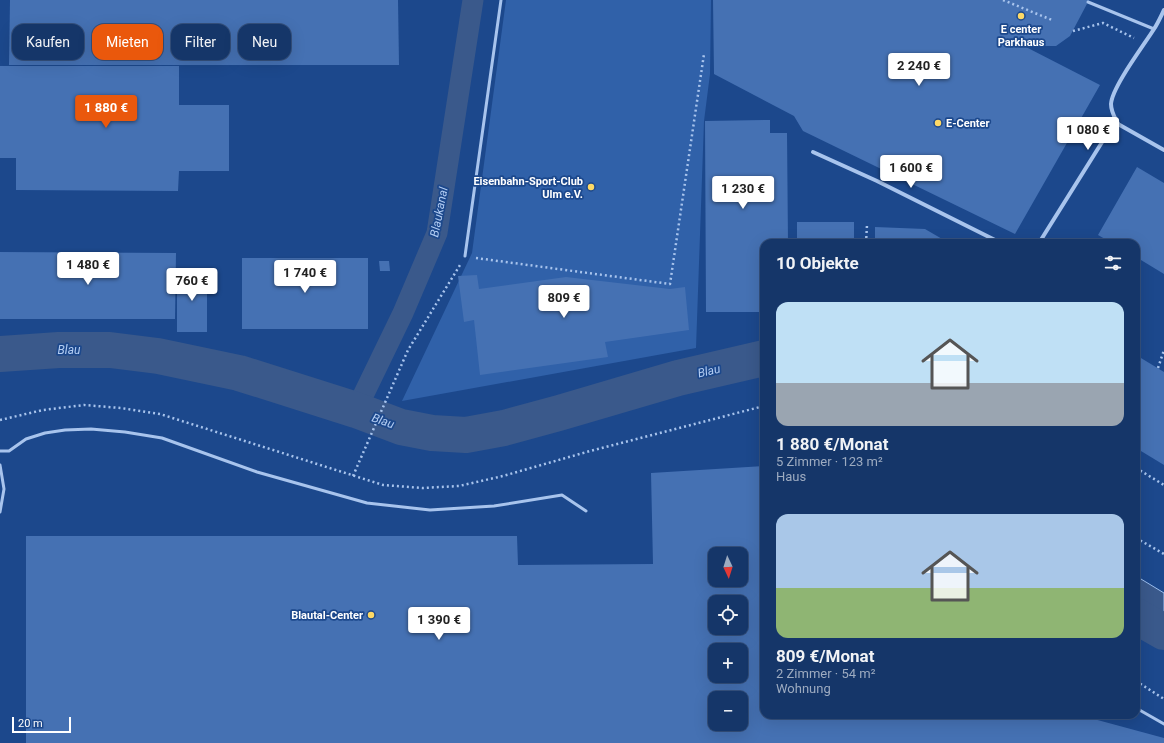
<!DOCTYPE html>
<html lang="de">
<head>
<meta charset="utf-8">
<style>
	body { margin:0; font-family:Roboto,sans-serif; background:#224171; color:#f1f3f6; height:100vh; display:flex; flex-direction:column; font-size:15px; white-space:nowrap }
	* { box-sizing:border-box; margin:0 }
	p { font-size:13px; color:#9dabc0 }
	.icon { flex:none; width:22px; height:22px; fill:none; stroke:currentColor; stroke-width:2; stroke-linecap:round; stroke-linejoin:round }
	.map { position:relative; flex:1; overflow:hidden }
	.panel { position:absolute; left:760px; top:239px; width:380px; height:480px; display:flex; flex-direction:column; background:#153669; border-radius:12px; box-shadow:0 4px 16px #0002,0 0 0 1px #34507d }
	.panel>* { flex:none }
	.top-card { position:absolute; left:12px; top:24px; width:380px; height:36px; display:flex; gap:8px }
	.needle { width:26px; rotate:176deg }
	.fabs { position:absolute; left:708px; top:547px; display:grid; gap:8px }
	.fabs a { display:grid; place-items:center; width:40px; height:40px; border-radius:8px; background:#153669; box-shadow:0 4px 16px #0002,0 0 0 1px #34507d; font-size:20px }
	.scale { position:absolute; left:12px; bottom:10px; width:59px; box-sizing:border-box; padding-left:4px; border:2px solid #fff; border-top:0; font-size:11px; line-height:14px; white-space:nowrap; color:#fff; -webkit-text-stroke:3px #1c488c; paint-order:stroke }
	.price { position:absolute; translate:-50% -34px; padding:0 9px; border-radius:4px; background:#fff; color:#222; font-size:13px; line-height:26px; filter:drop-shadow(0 1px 2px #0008) }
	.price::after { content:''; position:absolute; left:50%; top:24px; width:12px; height:9px; margin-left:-6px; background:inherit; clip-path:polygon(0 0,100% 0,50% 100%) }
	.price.active { background:#ea580c; color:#fff }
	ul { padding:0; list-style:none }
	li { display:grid; align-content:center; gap:8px; height:212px; padding:0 16px }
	li span { display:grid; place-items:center; height:124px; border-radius:12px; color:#555 }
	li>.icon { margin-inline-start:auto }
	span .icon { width:72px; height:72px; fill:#fffc; stroke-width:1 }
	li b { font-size:17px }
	h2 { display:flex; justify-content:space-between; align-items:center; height:48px; padding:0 16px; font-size:17px }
	.tag { padding:0 14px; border-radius:12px; background:#153669; box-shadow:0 4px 16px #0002,0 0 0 1px #34507d; font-size:14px; line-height:36px }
	.tag.active { background:#ea580c; color:#fff }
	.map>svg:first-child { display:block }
	.green { fill:#3061a9 }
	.water { fill:#3a598b; stroke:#9cbeee }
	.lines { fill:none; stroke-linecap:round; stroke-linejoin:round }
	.canal { stroke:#3a598b; stroke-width:21 }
	.river { stroke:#3a598b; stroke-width:36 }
	.building { fill:#4571b3; fill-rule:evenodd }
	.path { stroke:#a8c4ed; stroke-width:2.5; stroke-dasharray:2 3; stroke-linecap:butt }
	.service { stroke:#a8c4ed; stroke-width:3 }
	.minor { stroke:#a8c4ed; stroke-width:4 }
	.poi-dot { fill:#fdd966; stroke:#1c488c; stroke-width:1.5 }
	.labels { text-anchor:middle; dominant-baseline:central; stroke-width:3.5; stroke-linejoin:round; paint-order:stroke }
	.poi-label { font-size:11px; font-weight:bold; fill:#fff; stroke:#1c488c; text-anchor:end }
	.water-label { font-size:12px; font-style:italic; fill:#b4cef4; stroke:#1c488c }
</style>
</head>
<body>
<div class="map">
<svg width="1164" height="743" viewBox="0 0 1164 743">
	<rect width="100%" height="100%" fill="#1c488c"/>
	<path class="green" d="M506,0H711L710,74L704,121L696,348L402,401L472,253Z"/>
	<path class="water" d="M1136,576L1164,593V632L1136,616Z"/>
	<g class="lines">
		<path class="canal" d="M356,410L403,313L437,233L473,0"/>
		<g class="river">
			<path d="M0,354L59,350H110L158,356L239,373L356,410L401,427L432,433L466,435L504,428L559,413L678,378L764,358"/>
			<path d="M1136,616L1164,632"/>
		</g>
	</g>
	<g class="building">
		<path d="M10,0H398L399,65H9Z"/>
		<path d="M713,0H1089L1070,36L1056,46H1024L1100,85L1015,234L803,131L794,116L714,74Z"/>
		<path d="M0,66H179V105H229V171H179L178,191L16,190V158H0Z"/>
		<path d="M770,120V133H787L788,243H764V312H706L705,121Z"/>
		<path d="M1137,167L1164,183V274L1136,257V243H1112L1098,235Z"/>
		<rect x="797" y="222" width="57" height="16"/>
		<path d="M875,227L925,229L949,243H875Z"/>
		<path d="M0,252L176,253L175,319H0Z"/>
		<rect x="242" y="258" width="126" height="71"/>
		<path d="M379,261H389L390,271H380Z"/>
		<rect x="177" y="272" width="30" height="60"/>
		<path d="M477,275L479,289L566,277L670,289L685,287L689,330L605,342L608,357L480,375L474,320L464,322L458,276Z"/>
		<path d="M1136,355L1164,372V465L1136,448Z"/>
		<path d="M764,466V715H1079L1164,738V743H26V536H517L518,565L653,564L651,473ZM715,554H741V580H715ZM715,602H741V628H715ZM715,650H741V676H715ZM715,698H741V724H715Z"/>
	</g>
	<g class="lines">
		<g class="path">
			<path d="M1003,0L1052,20"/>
			<path d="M1073,31L1103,23L1134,38"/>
			<path d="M866,243L867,225"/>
			<path d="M476,258L670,284L704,54"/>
			<path d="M1158,368L1164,350"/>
			<path d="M0,420L43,410L84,405L121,408L160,414L383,485L422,488L459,486L503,476L590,451L764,406"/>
			<path d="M1136,468L1164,485"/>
			<path d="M353,476L408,350L460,265"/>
			<path d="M1136,538L1164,554"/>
			<path d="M1136,681L1164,699"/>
		</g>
		<g class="service">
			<path d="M1088,2L1154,29"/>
			<path d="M465,256L501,0"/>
			<path d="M0,451H9L26,439L45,433L65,430L91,429L125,432L162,438L257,472L367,503L430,510L494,506L562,495L586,511"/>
			<path d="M0,465L4,489L0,512"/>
			<path d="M1136,708L1164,724"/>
		</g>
		<g class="minor">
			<path d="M1118,124C1115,118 1111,112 1111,104C1112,87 1144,45 1154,29C1158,23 1161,16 1164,10"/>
			<path d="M813,152L877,181L1001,243"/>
			<path d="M1039,243L1109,131L1118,124L1164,150"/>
		</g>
	</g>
	<g class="poi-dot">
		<circle cx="1021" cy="16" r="4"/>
		<circle cx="938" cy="123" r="4"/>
		<circle cx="591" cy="187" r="4"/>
		<circle cx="371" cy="615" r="4"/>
	</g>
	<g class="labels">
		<g class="poi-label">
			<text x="1021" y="29" text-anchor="middle">E center<tspan x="1021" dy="13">Parkhaus</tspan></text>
			<text x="946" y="123" text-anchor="start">E-Center</text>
			<text x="583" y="181">Eisenbahn-Sport-Club<tspan x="583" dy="13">Ulm e.V.</tspan></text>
			<text x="363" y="615">Blautal-Center</text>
		</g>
		<g class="water-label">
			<text transform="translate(439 212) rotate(-79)">Blaukanal</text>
			<text x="69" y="350">Blau</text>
			<text transform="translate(709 371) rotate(-13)">Blau</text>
			<text transform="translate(383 421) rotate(19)">Blau</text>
		</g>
	</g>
</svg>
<div class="fabs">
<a><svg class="needle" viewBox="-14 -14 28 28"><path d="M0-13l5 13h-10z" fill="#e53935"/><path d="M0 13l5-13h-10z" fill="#9dabc0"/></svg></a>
<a><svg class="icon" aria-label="locate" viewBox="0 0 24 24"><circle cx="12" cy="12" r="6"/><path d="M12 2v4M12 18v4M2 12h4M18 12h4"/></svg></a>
<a>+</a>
<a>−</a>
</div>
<div class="scale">20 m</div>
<b class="price" style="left:919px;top:87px">2 240 €</b>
<b class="price active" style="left:106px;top:129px">1 880 €</b>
<b class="price" style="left:1088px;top:151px">1 080 €</b>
<b class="price" style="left:911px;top:189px">1 600 €</b>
<b class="price" style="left:743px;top:210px">1 230 €</b>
<b class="price" style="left:88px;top:286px">1 480 €</b>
<b class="price" style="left:305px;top:294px">1 740 €</b>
<b class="price" style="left:192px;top:302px">760 €</b>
<b class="price" style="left:564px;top:319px">809 €</b>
<b class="price" style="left:439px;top:641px">1 390 €</b>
<div class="top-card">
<a class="tag">Kaufen</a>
<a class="tag active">Mieten</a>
<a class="tag">Filter</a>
<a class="tag">Neu</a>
</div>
<section class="panel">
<h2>10 Objekte<svg class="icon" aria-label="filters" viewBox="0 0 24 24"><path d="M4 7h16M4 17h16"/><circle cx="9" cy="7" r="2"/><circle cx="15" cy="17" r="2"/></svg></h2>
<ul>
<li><span style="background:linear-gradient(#bfe0f5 65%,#9aa5b1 0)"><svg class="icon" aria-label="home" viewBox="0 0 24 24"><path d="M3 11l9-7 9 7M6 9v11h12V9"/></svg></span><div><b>1 880 €/Monat</b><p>5 Zimmer · 123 m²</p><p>Haus</p></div></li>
<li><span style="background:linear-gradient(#a9c7e8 60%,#8fb573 0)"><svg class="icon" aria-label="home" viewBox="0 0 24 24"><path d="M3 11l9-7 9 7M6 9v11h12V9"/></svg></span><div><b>809 €/Monat</b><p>2 Zimmer · 54 m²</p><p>Wohnung</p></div></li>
</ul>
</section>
</div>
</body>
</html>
